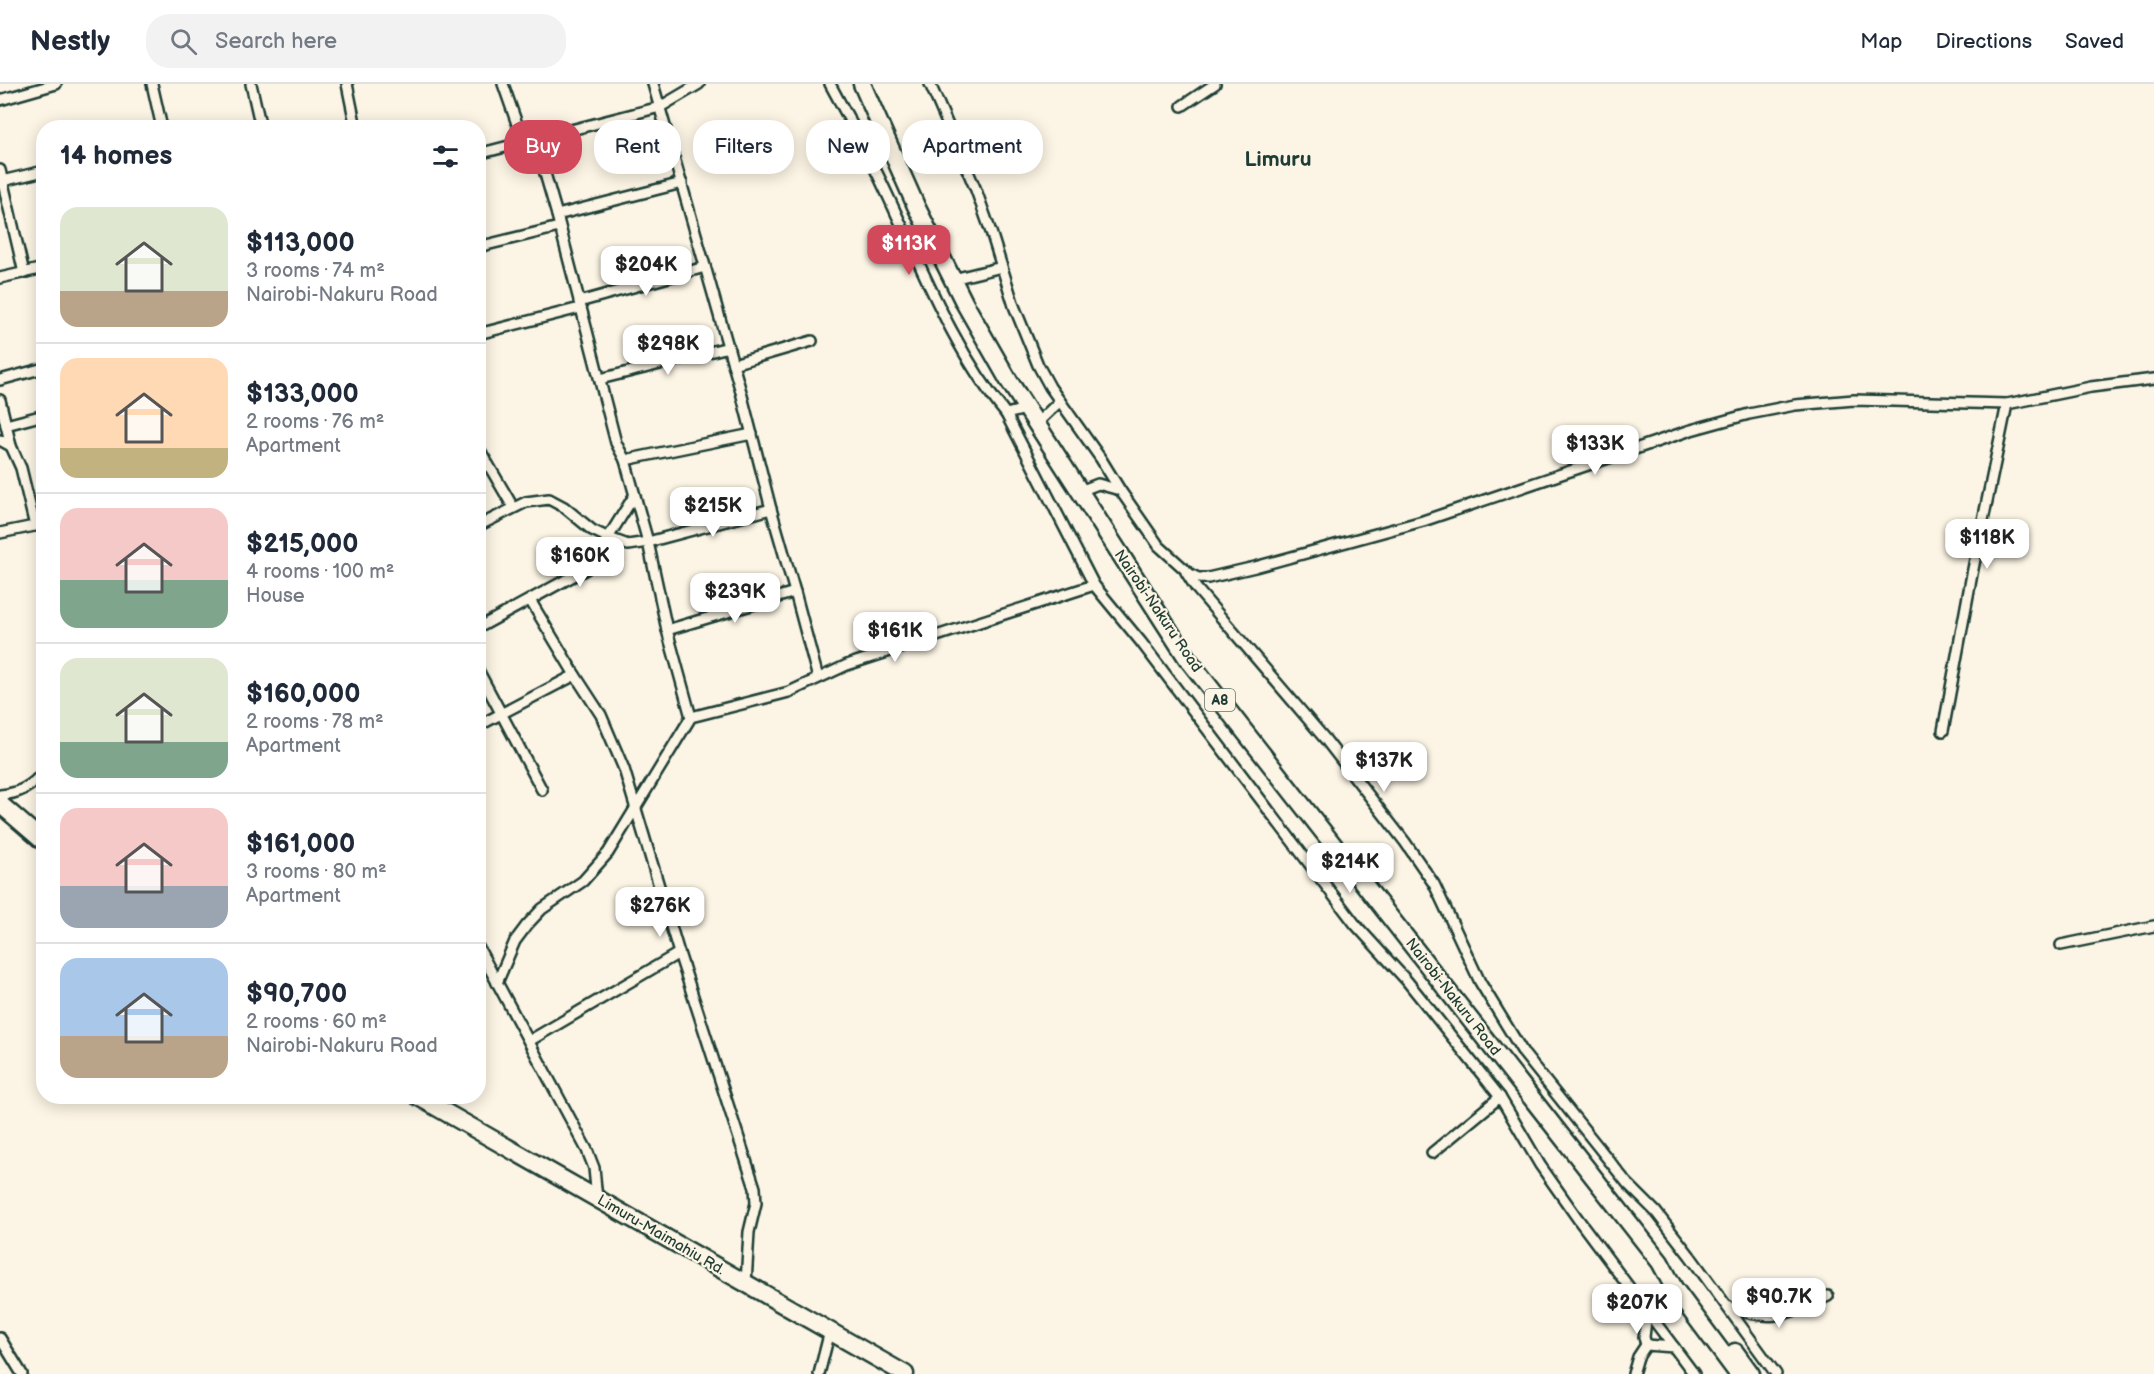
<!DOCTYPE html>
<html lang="en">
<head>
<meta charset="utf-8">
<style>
	body { margin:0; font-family:"Balsamiq Sans",sans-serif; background:#f2f2f3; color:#1f2937; height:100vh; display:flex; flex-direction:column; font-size:22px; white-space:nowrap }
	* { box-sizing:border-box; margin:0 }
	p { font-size:20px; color:#747a83 }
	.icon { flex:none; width:33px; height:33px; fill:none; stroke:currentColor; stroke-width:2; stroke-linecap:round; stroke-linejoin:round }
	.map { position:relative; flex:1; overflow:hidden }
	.details { position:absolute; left:36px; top:36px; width:450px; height:984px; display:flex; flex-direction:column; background:#fff; border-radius:24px; box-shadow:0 3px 15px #0003 }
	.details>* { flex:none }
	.hud { position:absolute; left:504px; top:36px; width:570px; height:54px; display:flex; gap:12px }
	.price { position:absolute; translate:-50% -51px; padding:0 14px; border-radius:12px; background:#fff; color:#222; font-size:20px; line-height:39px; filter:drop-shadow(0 2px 3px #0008) }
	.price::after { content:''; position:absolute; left:50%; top:36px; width:18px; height:14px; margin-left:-9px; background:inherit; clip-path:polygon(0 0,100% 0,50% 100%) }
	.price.active { background:#d1495b; color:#fff }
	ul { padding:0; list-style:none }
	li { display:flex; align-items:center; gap:18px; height:150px; padding:0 24px }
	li+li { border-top:2px solid #e0e1e3 }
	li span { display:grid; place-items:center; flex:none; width:168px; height:120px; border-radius:18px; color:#555 }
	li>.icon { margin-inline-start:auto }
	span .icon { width:72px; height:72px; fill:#fffc; stroke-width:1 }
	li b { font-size:26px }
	h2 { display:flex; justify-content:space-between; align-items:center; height:72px; padding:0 24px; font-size:26px }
	.pill { padding:0 21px; border-radius:24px; background:#fff; box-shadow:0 3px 15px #0003; font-size:21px; line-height:54px }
	.pill.active { background:#d1495b; color:#fff }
	header { display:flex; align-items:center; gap:36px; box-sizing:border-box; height:84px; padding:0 30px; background:#fff; border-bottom:2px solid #e0e1e3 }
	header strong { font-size:28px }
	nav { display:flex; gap:33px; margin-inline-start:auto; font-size:21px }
	.search { width:420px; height:54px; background:#f2f2f3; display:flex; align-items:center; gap:15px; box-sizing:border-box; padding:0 21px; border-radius:24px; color:#747a83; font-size:22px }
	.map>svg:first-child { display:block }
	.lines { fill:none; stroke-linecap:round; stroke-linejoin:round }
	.street-casing { stroke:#1f3d34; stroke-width:14 }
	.highway-casing { stroke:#1f3d34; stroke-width:21 }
	.street { stroke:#fcf5e5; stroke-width:9 }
	.highway { stroke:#fcf5e5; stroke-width:16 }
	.labels { text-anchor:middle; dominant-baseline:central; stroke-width:4.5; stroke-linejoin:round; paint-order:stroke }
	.shield { fill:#fcf5e5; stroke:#617469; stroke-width:1.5 }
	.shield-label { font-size:14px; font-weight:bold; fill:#1f3d34 }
	.street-label { font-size:15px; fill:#1f3d34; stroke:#fcf5e5 }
	.district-label { font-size:21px; font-weight:bold; fill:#1f3d34; stroke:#fcf5e5 }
</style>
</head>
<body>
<header>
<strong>Nestly</strong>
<div class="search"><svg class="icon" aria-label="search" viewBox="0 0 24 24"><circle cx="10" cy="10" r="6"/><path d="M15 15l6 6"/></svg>Search here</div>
<nav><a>Map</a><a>Directions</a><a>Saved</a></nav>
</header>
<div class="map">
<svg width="2154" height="1290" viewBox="0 0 2154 1290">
	<rect width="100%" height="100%" fill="#fcf5e5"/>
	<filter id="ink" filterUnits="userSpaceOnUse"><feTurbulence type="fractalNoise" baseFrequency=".0167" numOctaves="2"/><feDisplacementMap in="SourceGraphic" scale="12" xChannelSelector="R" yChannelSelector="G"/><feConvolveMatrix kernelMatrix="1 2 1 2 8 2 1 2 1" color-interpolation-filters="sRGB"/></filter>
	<g filter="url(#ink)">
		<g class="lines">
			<defs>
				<g id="street">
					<path d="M152,0L162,44"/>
					<path d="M251,0L261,44"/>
					<path d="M347,0L356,44"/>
					<path d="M503,0L523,57"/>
					<path d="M653,0L741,308L771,425L795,508L818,594"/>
					<path d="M830,0C846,30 863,59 877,89C917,170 948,259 1006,330L1026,325"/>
					<path d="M930,0L976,106L992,151L1014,222L1038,281L1050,303L1101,375L1120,406"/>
					<path d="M0,16L56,0"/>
					<path d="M1182,22L1215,0"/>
					<path d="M535,55L557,131L616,359L625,376L648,458L667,546L691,633"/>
					<path d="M478,70L660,23L699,0"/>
					<path d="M0,86L24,189"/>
					<path d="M0,100L2,97L44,87"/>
					<path d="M557,131L682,99"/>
					<path d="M478,163L559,143"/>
					<path d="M0,194L44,184"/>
					<path d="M953,195L1002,183"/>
					<path d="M579,218L705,183"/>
					<path d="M478,250L580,224"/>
					<path d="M733,280L812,257"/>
					<path d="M600,295L729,263"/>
					<path d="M0,296L44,284"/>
					<path d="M0,316L11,362L21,384L35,442"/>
					<path d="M1006,330L1094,501L1141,558L1355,840L1407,897L1500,1013L1540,1081L1578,1135L1694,1290"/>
					<path d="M1036,340L1060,317"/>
					<path d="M6,341L44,331"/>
					<path d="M0,356L11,362"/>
					<path d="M478,363L513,423"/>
					<path d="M625,376L752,350"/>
					<path d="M1080,407L1098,400L1120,406L1159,462L1190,490L1198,494H1208L1255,483L1423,437L1691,346L1749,330L1795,321L1854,316L2007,320L2091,303L2154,295"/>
					<path d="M478,442L526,418L549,415L564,423L592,446L609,454L628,461L648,458L771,425"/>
					<path d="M0,449L44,440"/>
					<path d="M1186,488L1196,504L1325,655L1405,758L1434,800L1480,898L1524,970L1627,1099L1656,1128L1690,1172L1776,1290"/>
					<path d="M530,516L575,591"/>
					<path d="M478,544L586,485L593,478L634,412"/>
					<path d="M667,546L795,508"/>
					<path d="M478,586L542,706"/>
					<path d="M478,642L575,591L601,631L624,685L679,869L755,1104L756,1119L749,1148L746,1199"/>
					<path d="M1943,647L1972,490L2007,320"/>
					<path d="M0,711C19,710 33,702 44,687"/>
					<path d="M2061,861L2154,842"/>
					<path d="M478,863L587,1066L594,1084L597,1115"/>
					<path d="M497,899L515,857L527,841L542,825L583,797L608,769L691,633L789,608L847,581L1094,501"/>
					<path d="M529,957L679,869"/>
					<path d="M1432,1069L1500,1013"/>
					<path d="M1727,1222C1774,1240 1785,1230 1828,1212"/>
					<path d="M0,1254L22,1290"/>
					<path d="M1646,1261L1644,1253L1647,1227"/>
					<path d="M819,1290L830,1247"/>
					<path d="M1633,1290L1638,1273L1646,1261L1674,1263"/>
				</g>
				<g id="highway">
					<path d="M862,0L916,122L965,220L1009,297L1187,574L1660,1178L1674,1204L1738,1290"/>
					<path d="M0,720L44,758"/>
					<path d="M417,1012L905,1290"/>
					<path d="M1735,1268L1751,1290"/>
				</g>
			</defs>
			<use href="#street" class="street-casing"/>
			<use href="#highway" class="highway-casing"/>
			<use href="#street" class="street"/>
			<use href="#highway" class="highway"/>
		</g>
	</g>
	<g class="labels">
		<rect class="shield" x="1205" y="605" width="30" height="22" rx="4.5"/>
		<g class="shield-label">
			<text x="1220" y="616">A8</text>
		</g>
		<g class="street-label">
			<text transform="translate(1158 527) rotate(56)">Nairobi-Nakuru Road</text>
			<text transform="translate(1453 913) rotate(52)">Nairobi-Nakuru Road</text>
			<text transform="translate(661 1151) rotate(30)">Limuru-Maimahiu Rd.</text>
		</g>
		<g class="district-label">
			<text x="1278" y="75">Limuru</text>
		</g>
	</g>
</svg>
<b class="price active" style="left:909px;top:192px">$113K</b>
<b class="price" style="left:646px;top:213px">$204K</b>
<b class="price" style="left:668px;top:292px">$298K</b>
<b class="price" style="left:1595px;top:392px">$133K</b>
<b class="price" style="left:713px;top:454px">$215K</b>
<b class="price" style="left:1987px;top:486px">$118K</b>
<b class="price" style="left:580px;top:504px">$160K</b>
<b class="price" style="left:735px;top:540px">$239K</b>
<b class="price" style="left:895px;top:579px">$161K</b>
<b class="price" style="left:1384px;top:709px">$137K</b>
<b class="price" style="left:1350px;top:810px">$214K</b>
<b class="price" style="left:660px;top:854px">$276K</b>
<b class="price" style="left:1779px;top:1245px">$90.7K</b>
<b class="price" style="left:1637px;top:1251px">$207K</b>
<div class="hud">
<a class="pill active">Buy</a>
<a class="pill">Rent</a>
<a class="pill">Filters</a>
<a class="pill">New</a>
<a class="pill">Apartment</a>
</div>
<section class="details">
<h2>14 homes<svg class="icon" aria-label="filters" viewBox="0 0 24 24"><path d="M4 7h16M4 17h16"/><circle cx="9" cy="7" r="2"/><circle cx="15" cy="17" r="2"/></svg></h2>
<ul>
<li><span style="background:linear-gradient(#dfe7d0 70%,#b9a48a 0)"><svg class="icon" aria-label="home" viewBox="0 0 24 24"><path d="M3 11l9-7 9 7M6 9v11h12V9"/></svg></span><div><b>$113,000</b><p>3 rooms · 74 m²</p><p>Nairobi-Nakuru Road</p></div></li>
<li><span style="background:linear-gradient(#ffd9b3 75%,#c2b280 0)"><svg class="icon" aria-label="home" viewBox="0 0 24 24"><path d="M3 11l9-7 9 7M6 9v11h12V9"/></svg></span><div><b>$133,000</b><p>2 rooms · 76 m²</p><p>Apartment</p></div></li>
<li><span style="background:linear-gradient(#f6c9c9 60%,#7fa58c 0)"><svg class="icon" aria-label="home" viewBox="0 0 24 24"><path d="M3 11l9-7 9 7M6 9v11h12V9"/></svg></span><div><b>$215,000</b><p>4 rooms · 100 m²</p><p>House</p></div></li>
<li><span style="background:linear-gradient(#dfe7d0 70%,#7fa58c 0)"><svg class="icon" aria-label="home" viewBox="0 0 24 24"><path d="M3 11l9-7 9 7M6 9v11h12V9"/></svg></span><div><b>$160,000</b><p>2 rooms · 78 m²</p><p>Apartment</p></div></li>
<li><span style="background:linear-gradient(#f6c9c9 65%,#9aa5b1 0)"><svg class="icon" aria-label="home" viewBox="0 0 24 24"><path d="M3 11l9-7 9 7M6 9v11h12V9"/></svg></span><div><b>$161,000</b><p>3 rooms · 80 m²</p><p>Apartment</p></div></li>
<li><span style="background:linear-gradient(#a9c7e8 65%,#b9a48a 0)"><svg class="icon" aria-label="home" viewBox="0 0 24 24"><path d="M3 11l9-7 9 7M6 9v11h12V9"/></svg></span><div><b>$90,700</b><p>2 rooms · 60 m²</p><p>Nairobi-Nakuru Road</p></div></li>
</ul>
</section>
</div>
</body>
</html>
